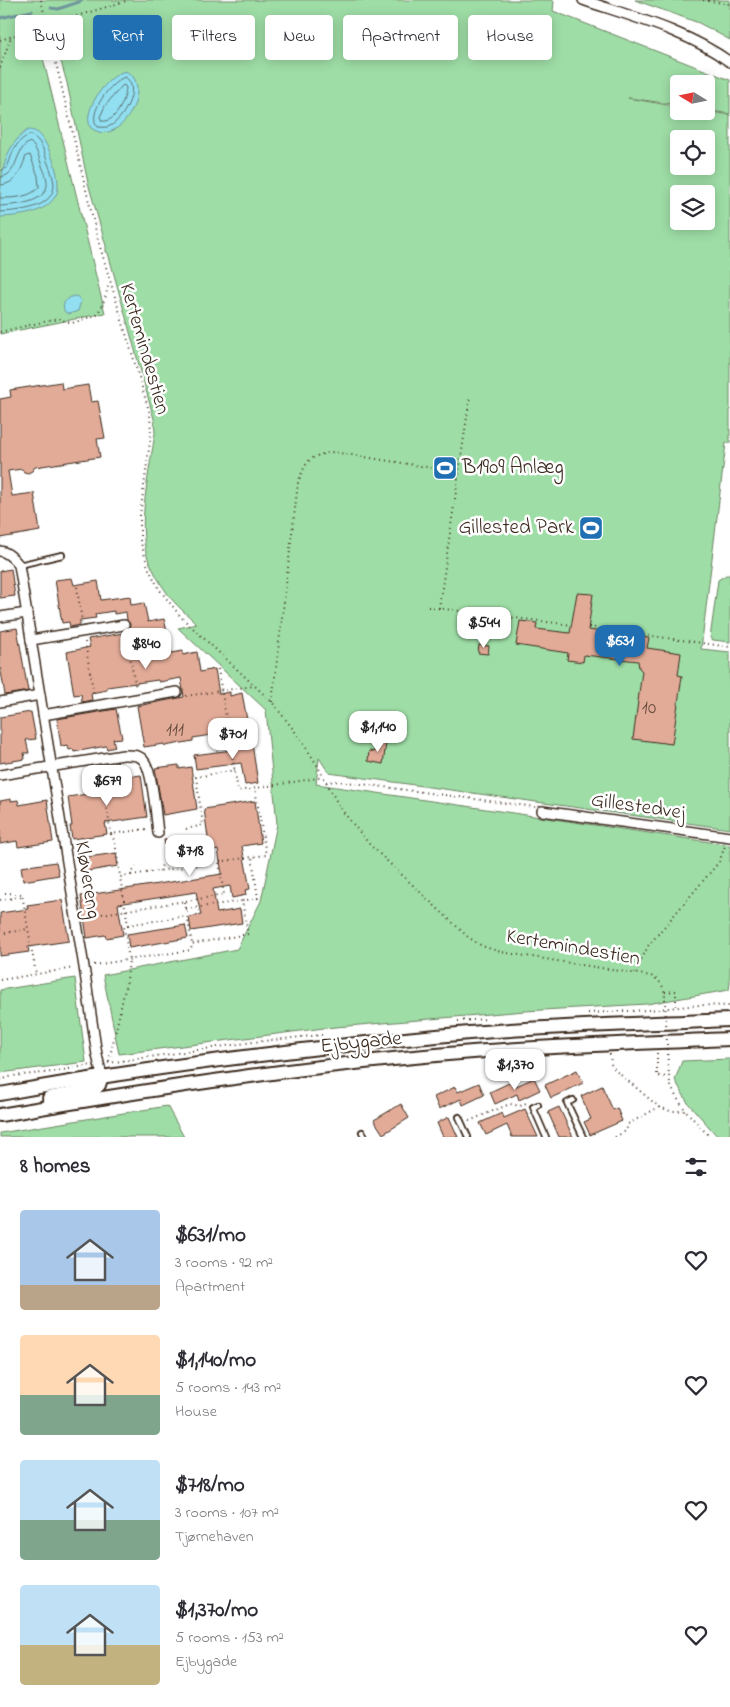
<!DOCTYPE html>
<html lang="en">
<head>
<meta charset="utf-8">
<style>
	body { margin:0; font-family:"Indie Flower",sans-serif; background:#f7f7f7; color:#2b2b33; height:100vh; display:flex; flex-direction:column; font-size:19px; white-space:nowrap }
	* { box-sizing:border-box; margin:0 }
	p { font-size:16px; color:#7c7c81 }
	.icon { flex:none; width:28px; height:28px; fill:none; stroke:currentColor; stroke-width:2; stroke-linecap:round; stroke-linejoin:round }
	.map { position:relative; height:1137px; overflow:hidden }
	.panel { display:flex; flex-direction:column; background:#fff; flex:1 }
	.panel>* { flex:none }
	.hud { position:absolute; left:15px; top:15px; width:700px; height:45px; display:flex; gap:10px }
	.needle { width:32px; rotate:280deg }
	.tools { position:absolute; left:670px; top:75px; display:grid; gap:10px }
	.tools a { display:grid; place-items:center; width:45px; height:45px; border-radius:5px; background:#fff; box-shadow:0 2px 12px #0003; font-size:25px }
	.price { position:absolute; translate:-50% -42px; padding:0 11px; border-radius:10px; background:#fff; color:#222; font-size:16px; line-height:32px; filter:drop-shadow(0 1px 2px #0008) }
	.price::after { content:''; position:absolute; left:50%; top:30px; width:15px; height:11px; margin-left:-8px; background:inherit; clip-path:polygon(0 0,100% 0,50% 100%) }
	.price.current { background:#1f6fb2; color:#fff }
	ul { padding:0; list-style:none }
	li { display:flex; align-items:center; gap:15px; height:125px; padding:0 20px }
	li span { display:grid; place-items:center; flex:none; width:140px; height:100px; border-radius:5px; color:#555 }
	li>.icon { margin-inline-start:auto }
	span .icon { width:60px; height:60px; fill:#fffc; stroke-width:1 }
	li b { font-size:21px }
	h2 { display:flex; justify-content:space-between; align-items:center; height:60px; padding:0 20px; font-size:21px }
	.pill { padding:0 18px; border-radius:5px; background:#fff; box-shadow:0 2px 12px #0003; font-size:18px; line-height:45px }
	.pill.current { background:#1f6fb2; color:#fff }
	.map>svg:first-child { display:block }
	.green { fill:#9edda6; stroke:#6c8462; fill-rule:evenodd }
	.water { fill:#91dff1; stroke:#6f979d }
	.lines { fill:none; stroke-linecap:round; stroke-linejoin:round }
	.shore { stroke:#5d7272; stroke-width:1 }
	.stream { stroke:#6f979d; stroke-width:3 }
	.building { fill:#e2ab98; stroke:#3b2a1e }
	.service-casing { stroke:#3b2a1e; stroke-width:8 }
	.minor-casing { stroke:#3b2a1e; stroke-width:12 }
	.secondary-casing { stroke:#3b2a1e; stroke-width:16 }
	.path { stroke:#3b2a1e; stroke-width:2; stroke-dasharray:1 4; stroke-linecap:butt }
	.service { stroke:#fff; stroke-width:4.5 }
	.minor { stroke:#fff; stroke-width:9 }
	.secondary { stroke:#fff; stroke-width:12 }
	.path-bridge { stroke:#3b2a1e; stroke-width:2; stroke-dasharray:1 4; stroke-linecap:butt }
	.labels { text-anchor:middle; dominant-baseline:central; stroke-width:5; stroke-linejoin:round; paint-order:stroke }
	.number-label { font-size:19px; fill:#654a3c }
	.street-label { font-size:21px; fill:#3b2a1e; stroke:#fff }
	.poi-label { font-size:21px; fill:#3b2a1e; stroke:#fff; text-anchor:start }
</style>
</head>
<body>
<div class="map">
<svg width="730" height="1137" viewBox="0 0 730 1137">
	<rect width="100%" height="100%" fill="#fff"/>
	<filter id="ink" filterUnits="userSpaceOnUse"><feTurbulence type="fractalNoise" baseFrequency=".02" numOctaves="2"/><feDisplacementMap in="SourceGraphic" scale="10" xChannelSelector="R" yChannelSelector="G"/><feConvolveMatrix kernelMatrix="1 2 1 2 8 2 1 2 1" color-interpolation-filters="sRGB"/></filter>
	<g filter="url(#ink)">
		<g class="green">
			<path d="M0,0H551L554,2L553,11L730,80V114L706,110V84H679V105L628,98L679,107V111H706L730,115V443H726L701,649L730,652V829L329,773L319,758L316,784L730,845V983L729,990L647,1004L525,1011L324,1028L119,1054L103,975L237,949L261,901L277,824L266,710L178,628L197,624C187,614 175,605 167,593C159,582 152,569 147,556C137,523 150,468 155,433L154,419L108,253L106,252V246L88,183L67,83L58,51L42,54L105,313L0,334ZM679,139H706V166H679ZM679,194H706V221H679Z"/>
			<path d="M635,0H730V40L699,23Z"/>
			<path d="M726,575H730V642L713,640L710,638L718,580Z"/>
			<path d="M75,978L86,1062L0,1073V990Z"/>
			<path d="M730,1059V1137H718L688,1103L675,1080L682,1061Z"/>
			<path d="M167,1106L184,1137H0V1133Z"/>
		</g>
		<g class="water">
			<path d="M125,71C129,73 132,75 134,78C147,100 115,149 90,127C89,123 88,118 89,114C93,97 109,76 125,71Z"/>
			<path d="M28,130C33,130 38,132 41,136C50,147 63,182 56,195C46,214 19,216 0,217C0,185 0,148 28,130Z"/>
			<path d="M77,296L81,301L78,311L69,314L65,312C60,303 68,296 77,296Z"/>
		</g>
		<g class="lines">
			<g class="shore">
				<path d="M125,77C142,87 123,120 110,126C106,128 102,127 98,127C85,115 112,80 125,77Z"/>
				<path d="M122,86L124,85L126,88C125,100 116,123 102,121L100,117L105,106Z"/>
				<path d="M0,171L7,168C12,155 15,139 31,135C41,140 44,151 47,161C50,168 53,176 54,184C54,209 18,211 0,212"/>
				<path d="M0,177C19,176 14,149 30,142C37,148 39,158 42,166C45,173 49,182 46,189C40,204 13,205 0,206"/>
				<path d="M0,185C17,184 21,170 26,156L30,155L38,176L39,187C30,198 13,198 0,198"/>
			</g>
			<g class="stream">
				<path d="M51,8L58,9L79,2L81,0"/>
				<path d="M0,18L32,11"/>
			</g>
		</g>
		<g class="building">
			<path d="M61,382L62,389L88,385L91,402L98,401L105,438L97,439L100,457L35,467L32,471L28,473L24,472L22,469L8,471L12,496L34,493L40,531L0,538V399L11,397L10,390Z"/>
			<path d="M11,569L15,596L0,598V571Z"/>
			<path d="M72,578L74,585L98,581L101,600L130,596L131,605L144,603L148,622L164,619L172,653L183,651V655L197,652L200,672L215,669L219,694L230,692V696L242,693L247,720L239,722L240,730L193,738V741L165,746L164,744L144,747L137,706L184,697L181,678L159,682L158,680L107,687V690L91,693L92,700L82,702L81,694L74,695L67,652L90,647L88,639L129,632L130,624L127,620L126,612L114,614V611L95,614L96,618L80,620V625L70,627L69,622L62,623L55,580Z"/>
			<path d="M577,593L593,594L588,630L649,638L647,648L681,653L678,675L682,676L672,744L633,739L642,671L639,668L638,661L584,655L583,662L567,660L568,653L516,645L520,621L537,623L536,629L570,633Z"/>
			<path d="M17,628L28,691L5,695L0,666V631Z"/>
			<path d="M479,645L489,646L488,654L478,653Z"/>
			<path d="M116,709L122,738L113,739L115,747L107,749L106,746L74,752L73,749L69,750L68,745L61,746L57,719Z"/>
			<path d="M31,712L36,739L26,740L29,753H24L25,759L0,763V717Z"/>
			<path d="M251,737L258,783L245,785L241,763L196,769L194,755L239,749L237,739Z"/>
			<path d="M376,741L386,743L383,764L368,761L369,751L374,752Z"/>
			<path d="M179,765V769L191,767L197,809L163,815L155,768Z"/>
			<path d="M141,775L147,817L105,823L107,834L72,839L70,826H72L68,797L107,791L106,780Z"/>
			<path d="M11,799V801L18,800L19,805L47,800L53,842L18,847L17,841L0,844V801Z"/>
			<path d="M255,801L261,843L242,846L250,889L245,890L246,895L232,898L230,886L213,889L217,913L240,909L242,923L191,931L189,917L201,915L196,892L118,904L123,935L106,938L105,935L87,938L81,896L222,874L218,850L210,852L204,809Z"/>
			<path d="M181,837L185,861L168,864L164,840Z"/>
			<path d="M116,853L118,866L83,872L81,858Z"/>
			<path d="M56,862L59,875L23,881L21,867Z"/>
			<path d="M62,900L69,941L28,947L29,952L0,956V913L28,909L27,905Z"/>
			<path d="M185,925L188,938L129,948L127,934Z"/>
			<path d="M577,1070L583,1083L551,1098L545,1085Z"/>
			<path d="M534,1078L540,1090L519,1100L517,1094L495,1104L490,1092L511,1082L514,1087Z"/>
			<path d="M479,1083L484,1095L463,1105L461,1099L439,1109L434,1097L455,1087L458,1092Z"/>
			<path d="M602,1086L613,1110L617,1108L622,1121L590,1135L584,1122L591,1119L581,1096Z"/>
			<path d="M401,1104L409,1118L383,1134L374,1120Z"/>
			<path d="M559,1107L573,1137H559L548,1112Z"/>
			<path d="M525,1109L538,1137H512L507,1125L486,1135L480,1123L502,1113L504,1118Z"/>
			<path d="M449,1117L458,1137H443L437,1123Z"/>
		</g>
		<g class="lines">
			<defs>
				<g id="service">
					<path d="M19,565L62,555"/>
					<path d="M573,1100L567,1103L583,1137"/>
					<path d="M538,1105L533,1107L546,1137"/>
					<path d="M459,1117L468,1137"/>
					<path d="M362,1132L365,1137"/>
				</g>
				<g id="minor">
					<path d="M583,0C633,17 687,31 730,62"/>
					<path d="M0,551C8,552 14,559 19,565L84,967L97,1055L102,1076"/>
					<path d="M0,617L27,613"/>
					<path d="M31,640L124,625"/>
					<path d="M0,702L40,695"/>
					<path d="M43,715L177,692"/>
					<path d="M0,775L123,755C130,755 140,754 144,761C153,772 156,818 158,833"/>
					<path d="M542,811L730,837"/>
				</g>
				<g id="secondary">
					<path d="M0,1094C155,1066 312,1047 469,1033C556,1026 643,1024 730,1020"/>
					<path d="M49,1098L95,1089L99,1085L102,1076"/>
					<path d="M0,1115C157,1088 314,1064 473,1052C558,1046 644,1043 730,1039"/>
				</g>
			</defs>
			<use href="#service" class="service-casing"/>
			<use href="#minor" class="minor-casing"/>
			<use href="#secondary" class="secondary-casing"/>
			<g class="path">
				<path d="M41,0L98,240L150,414L151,434L140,515V540L148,567L159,589L181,617L272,702L300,738L317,765L340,808L370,845L468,937L482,946L501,952L651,976C661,981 665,987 665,999"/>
				<path d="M703,0L730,4"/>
				<path d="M0,40L129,0"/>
				<path d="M0,68L11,37"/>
				<path d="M0,332L38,323L59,319L72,323L97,315L105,299L109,283"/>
				<path d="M77,587L82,622"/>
				<path d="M428,607L572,625"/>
				<path d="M439,608L470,396"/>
				<path d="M589,627L730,647"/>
				<path d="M126,635L136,689"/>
				<path d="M85,642L94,696"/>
				<path d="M218,669L238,791L324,777"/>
				<path d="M186,696L253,686"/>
				<path d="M272,702L298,483C306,461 308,456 333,452L458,472"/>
				<path d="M101,769L111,834L147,829"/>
				<path d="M326,782L339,781L535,807"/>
				<path d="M186,829L203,825L196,777L235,770"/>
				<path d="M111,834L115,842L120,876"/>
				<path d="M136,866L131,875L120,877L128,925L187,916"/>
				<path d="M188,866L190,858"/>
				<path d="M159,871L163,863"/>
				<path d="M131,875L252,857"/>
				<path d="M5,893L22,894L36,974"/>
				<path d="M0,900L22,897"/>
				<path d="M185,902L192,944"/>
				<path d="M186,909L242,901"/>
				<path d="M102,914L224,895L219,862"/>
				<path d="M0,934L28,929"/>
				<path d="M94,965L191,950L192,944L248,934L242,901L258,898L252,857L266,855L255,788"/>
				<path d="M635,973L648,946L719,862L725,846"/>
				<path d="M0,980L74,968"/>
				<path d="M665,992L676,991V1008"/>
				<path d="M588,1013L649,1010L699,1005L730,1006"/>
				<path d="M458,1021L486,1019"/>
				<path d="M657,1053V1076L669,1077"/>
				<path d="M610,1054L611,1064L615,1070L659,1107L670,1111H686"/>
				<path d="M109,1061L127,980L129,960L124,927L128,925"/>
				<path d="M108,1063L253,1042L322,1035"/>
				<path d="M668,1066C669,1073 669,1080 671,1086C679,1106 696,1122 710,1137"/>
				<path d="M0,1080L13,1076L52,1072L91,1065"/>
				<path d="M469,1121L510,1104L520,1106L528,1102"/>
				<path d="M615,1137L626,1131L628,1124L659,1107"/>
			</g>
			<use href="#service" class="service"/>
			<use href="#minor" class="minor"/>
			<use href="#secondary" class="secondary"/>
			<path class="path-bridge" d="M665,999L668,1066"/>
		</g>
	</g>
	<defs>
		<symbol id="stadium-square" viewBox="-11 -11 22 22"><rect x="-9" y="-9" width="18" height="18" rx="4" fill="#1f6fb2" stroke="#fff"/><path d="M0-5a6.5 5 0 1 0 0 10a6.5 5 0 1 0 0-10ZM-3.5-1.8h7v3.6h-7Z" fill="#fff"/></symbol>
	</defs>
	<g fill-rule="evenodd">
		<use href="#stadium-square" x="431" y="454" width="28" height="28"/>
		<use href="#stadium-square" x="577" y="514" width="28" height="28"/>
	</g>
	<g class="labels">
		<g class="number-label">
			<text x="649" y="708">10</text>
			<text x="175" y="730">111</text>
		</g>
		<g class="street-label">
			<text transform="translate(144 349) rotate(74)">Kertemindestien</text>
			<text transform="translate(638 807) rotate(8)">Gillestedvej</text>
			<text transform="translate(87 880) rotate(81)">Kløvereng</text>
			<text transform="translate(573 948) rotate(10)">Kertemindestien</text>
			<text transform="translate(361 1043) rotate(-6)">Ejbygade</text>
		</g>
		<g class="poi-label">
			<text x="462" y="468">B1909 Anlæg</text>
			<text x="574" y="528" text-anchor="end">Gillested Park</text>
		</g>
	</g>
</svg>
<div class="tools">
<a><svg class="needle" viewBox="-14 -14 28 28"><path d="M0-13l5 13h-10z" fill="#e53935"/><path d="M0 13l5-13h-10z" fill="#7c7c81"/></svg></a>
<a><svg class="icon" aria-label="locate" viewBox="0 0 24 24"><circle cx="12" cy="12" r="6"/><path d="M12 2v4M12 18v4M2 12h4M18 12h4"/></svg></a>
<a><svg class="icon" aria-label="layers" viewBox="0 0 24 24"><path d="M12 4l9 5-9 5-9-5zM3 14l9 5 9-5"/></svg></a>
</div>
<b class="price" style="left:484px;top:649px">$544</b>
<b class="price current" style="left:620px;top:667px">$631</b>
<b class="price" style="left:146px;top:670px">$840</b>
<b class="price" style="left:378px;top:753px">$1,140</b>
<b class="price" style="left:233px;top:760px">$701</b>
<b class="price" style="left:107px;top:807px">$679</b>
<b class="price" style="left:190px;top:877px">$718</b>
<b class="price" style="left:515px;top:1091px">$1,370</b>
<div class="hud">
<a class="pill">Buy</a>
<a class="pill current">Rent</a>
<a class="pill">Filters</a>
<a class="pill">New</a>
<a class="pill">Apartment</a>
<a class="pill">House</a>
</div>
</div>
<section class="panel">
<h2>8 homes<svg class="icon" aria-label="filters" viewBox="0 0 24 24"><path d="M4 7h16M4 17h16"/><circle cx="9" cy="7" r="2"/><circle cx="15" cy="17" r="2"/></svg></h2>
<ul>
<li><span style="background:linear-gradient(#a9c7e8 75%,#b9a48a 0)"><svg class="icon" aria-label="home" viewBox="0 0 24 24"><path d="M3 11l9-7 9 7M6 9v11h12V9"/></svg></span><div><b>$631/mo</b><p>3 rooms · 92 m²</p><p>Apartment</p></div><svg class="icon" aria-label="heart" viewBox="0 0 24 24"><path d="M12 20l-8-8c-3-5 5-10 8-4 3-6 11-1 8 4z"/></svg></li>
<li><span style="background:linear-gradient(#ffd9b3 60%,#7fa58c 0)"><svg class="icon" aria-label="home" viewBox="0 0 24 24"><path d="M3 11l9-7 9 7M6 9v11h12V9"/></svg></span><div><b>$1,140/mo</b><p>5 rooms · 143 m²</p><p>House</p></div><svg class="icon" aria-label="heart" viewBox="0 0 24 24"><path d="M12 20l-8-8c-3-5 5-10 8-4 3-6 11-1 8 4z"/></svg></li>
<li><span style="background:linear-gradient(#bfe0f5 60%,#7fa58c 0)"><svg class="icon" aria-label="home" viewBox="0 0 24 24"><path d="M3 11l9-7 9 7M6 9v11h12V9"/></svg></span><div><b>$718/mo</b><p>3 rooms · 107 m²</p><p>Tjørnehaven</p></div><svg class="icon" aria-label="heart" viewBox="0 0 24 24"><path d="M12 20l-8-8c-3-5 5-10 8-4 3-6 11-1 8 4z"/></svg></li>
<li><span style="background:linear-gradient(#bfe0f5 60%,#c2b280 0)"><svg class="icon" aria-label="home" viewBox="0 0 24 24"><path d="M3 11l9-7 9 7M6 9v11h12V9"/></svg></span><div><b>$1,370/mo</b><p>5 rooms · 153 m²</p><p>Ejbygade</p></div><svg class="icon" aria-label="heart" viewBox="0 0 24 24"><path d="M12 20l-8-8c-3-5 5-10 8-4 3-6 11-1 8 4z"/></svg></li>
</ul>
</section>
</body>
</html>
